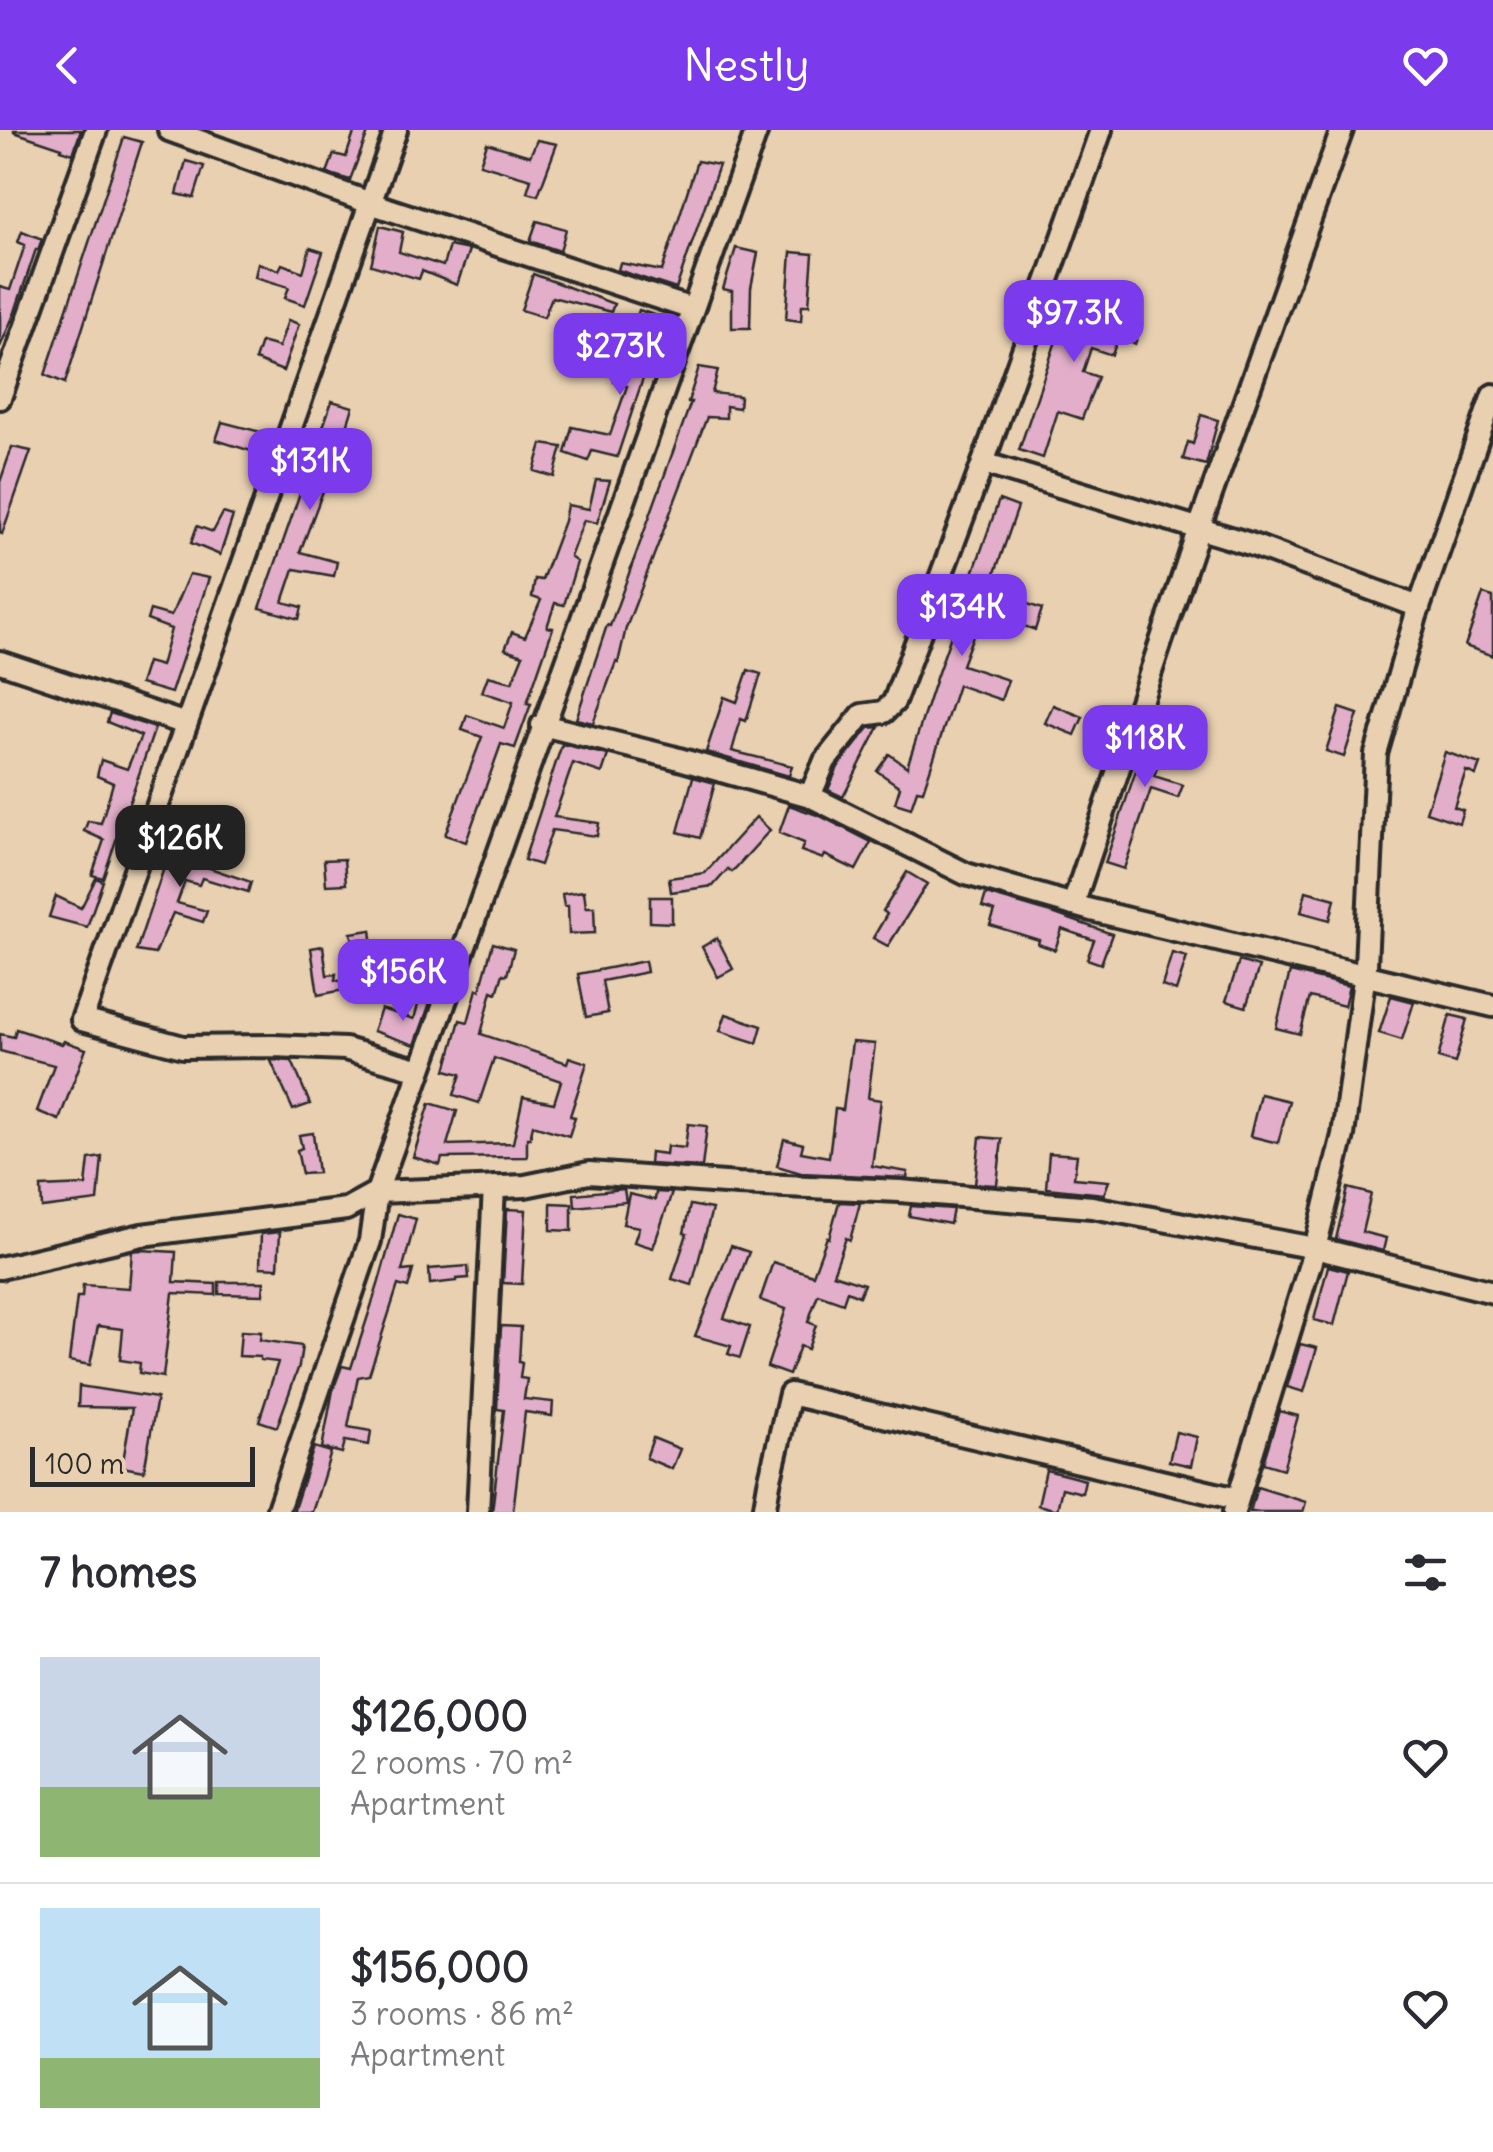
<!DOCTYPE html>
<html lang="en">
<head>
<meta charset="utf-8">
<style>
	body { margin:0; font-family:Delius,sans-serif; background:#f2f2f3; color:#2b2b33; height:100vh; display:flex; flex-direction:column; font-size:38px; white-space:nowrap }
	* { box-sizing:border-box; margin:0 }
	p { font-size:32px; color:#7c7c81 }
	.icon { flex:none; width:55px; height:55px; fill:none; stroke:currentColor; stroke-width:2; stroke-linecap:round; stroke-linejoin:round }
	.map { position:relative; height:1382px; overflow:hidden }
	.drawer { display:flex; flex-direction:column; background:#fff; flex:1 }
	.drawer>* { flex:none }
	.scale { position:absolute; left:30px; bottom:25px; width:225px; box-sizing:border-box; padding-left:10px; border:5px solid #2b2b2b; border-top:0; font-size:28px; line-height:35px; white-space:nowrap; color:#2b2b2b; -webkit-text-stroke:8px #e8d0b1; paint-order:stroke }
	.price { position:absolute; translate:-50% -85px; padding:0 22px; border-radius:20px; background:#7c3aed; color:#fff; font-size:32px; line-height:65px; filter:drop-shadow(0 2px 5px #0008) }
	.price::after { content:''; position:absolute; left:50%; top:60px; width:30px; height:22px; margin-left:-15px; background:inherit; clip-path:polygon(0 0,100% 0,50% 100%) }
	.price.on { background:#222; color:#fff }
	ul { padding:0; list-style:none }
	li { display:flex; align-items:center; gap:30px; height:250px; padding:0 40px }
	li+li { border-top:2px solid #e1e1e2 }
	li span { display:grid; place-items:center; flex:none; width:280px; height:200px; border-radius:0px; color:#555 }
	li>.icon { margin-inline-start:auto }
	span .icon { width:120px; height:120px; fill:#fffc; stroke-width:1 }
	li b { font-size:42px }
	h2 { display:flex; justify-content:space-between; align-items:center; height:120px; padding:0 40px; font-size:42px }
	header { display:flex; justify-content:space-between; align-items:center; height:130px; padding:0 40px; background:#7c3aed; color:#fff; font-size:45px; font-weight:600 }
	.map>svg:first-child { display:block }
	.building { fill:#e2aec9; stroke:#2b2b2b; stroke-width:2.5 }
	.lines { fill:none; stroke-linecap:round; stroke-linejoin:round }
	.minor-casing { stroke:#2b2b2b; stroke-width:28 }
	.minor { stroke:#e8d0b1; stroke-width:20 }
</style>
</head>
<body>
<header><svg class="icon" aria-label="back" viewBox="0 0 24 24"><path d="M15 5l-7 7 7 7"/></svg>Nestly<svg class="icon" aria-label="heart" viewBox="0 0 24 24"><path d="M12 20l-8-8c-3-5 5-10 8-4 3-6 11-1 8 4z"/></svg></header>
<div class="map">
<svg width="1493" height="1382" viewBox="0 0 1493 1382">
	<rect width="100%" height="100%" fill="#e8d0b1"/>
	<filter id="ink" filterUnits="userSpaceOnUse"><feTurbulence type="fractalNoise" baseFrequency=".01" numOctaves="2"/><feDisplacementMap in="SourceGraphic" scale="20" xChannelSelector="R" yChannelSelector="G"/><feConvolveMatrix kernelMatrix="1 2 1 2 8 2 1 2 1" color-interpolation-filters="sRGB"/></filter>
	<g filter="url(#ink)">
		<g class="building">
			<path d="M14,0H81L73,24L61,20L62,18L14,2Z"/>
			<path d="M355,0H369L350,50L327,43L334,24L346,27Z"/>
			<path d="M124,7L142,12L65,253L45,245Z"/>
			<path d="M537,10L557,14L538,65L527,62L531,49L480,34L487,13L530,26Z"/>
			<path d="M186,31L204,36L194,68L177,64Z"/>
			<path d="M697,31L719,35L676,159L618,140L620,133L662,141Z"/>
			<path d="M537,91L566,99L560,121L530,111Z"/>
			<path d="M380,96L403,102L399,122L443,136L449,116L469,120L457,155L422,141L419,149L371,135Z"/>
			<path d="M22,101L42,109L38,120L36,119L15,182L0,217V157L10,160L25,115L18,112Z"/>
			<path d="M310,118L323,122L305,175L285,168L289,157L255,147L258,133L279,140L282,134L303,142Z"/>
			<path d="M736,118L758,123L751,158L750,198H732V161L723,159Z"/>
			<path d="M791,122L813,124L809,175H802L801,191L786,189Z"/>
			<path d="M533,144L614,174L611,182L552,167L544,187L521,180Z"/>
			<path d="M1075,155L1105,165L1099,182L1141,196L1135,214L1118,208L1112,225L1091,218L1083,242L1098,247L1082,289L1058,281L1043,328L1019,320Z"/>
			<path d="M639,180L663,188L617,327L592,321L588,331L565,323L572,297L610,305L627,256L614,252L618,238L630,241L645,197L635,193Z"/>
			<path d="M288,190L299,194L283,241L255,230L261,212L279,217Z"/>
			<path d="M699,237L718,240L712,263L740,266L739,278L726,276V288L707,287L626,498L618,533L616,532L593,593L576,589L607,495L610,496L691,272H688Z"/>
			<path d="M332,271L353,277L339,322L365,329L360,340L334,332L300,422L337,432L334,446L294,439L283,472L302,477L299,489L260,478Z"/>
			<path d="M1201,285L1218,290L1206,335L1183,329L1188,312L1193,314Z"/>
			<path d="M222,292L261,302L254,322L216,310Z"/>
			<path d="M542,314L562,317L554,347L534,341Z"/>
			<path d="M12,317L31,321L2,404L0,403V352Z"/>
			<path d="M596,350L610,351L597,393L584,390L570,427L577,432L564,475L555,473L547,497L553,498L527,573L531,574L515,618L501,614L466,712L445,705L482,607L462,600L467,585L504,598L513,572L482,562L488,546L512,552L523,525L505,519L512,502L525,507L541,470L532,467L535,449L542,450L564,391L567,375L589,379Z"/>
			<path d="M999,370L1018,377L989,460L1042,479L1035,500L982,481L962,535L1008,550L1001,570L958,555L923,661L917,660L911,678L895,673L900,657L877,641L889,624L907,637L936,548Z"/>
			<path d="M223,383L233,386L220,425L191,413L197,396L213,402Z"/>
			<path d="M189,444L209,448L171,563L140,554L147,532L161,536L171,499L147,490L150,480L171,486Z"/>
			<path d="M1483,464L1493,467V526L1465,516Z"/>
			<path d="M748,540L761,544L746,591L741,589L732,621L792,636L789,646L706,622L724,567L737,572Z"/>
			<path d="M1053,575L1083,587L1075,605L1045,593Z"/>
			<path d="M1340,578L1358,584L1344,627L1326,621Z"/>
			<path d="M110,583L155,598L103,748L92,745L104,710L84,701L88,691L101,693L113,653L97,646L101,630L127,639L141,606L107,592Z"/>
			<path d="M1151,595L1197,610L1193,624L1165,615L1154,646L1183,655L1178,668L1151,659L1124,739L1105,733Z"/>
			<path d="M879,597L843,667L828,660L838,637L869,598Z"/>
			<path d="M562,614L608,625L602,643L573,633L554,687L599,693L597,706L552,700L540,735L524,730Z"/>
			<path d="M1445,622L1480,634L1476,645L1466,641L1454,677L1463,680L1459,693L1426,682Z"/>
			<path d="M693,647L715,653L700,708L678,702Z"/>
			<path d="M789,675L820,686L871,712L856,740L825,725L823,729L801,721L804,713L779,703Z"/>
			<path d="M756,687L770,700L732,742L728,739L713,756L671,762L669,748L705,743Z"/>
			<path d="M177,699L198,702L189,731L251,752L248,762L202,748L199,755L185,751L177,773L207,781L203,792L173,783L155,824L136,821Z"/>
			<path d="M344,729L346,754L326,755L324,730Z"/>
			<path d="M907,742L927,754L888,816L873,808L887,784L883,781Z"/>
			<path d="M96,748L103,751L87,797L49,787L56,766L81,778Z"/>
			<path d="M584,761L586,777H594L595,803L569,804L568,776H564L562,764Z"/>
			<path d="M1306,761L1335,769L1330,790L1301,782Z"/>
			<path d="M986,764L1055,784L1112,804L1101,834L1087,829L1094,810L1062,799L1055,820L1038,814L1039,810L990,795L995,781L982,777Z"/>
			<path d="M650,767H672V793L650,792Z"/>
			<path d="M371,800L374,825L428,832L431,821H448L439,847L359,837L351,803Z"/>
			<path d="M717,808L733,839L718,847L702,817Z"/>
			<path d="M493,813L514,819L507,845L503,844L497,863L492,861L481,904L567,933L569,927L587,933L570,986L575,987L569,1006L533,995L530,1008H527V1027L442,1028L440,1035L413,1027L430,973L457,981L447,1015L513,1013L523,967L554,973L561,951L494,928L479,973L454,965L461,944L446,940L460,890L468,892L477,859L480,860Z"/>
			<path d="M323,816L327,845L336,844L335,850L364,856L318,865L311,818Z"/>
			<path d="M1172,823L1187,827L1176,861L1162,856Z"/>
			<path d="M645,831L647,842L602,851L608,883L586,887L578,844Z"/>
			<path d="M1239,831L1259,837L1246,877L1226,871Z"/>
			<path d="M1290,842L1349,856L1344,876L1310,867L1300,904L1276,898Z"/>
			<path d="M1391,866L1414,872L1402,910L1379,903Z"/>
			<path d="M420,868L431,870L415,915L373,901L381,879L414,889Z"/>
			<path d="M726,884L762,896L757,913L720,901Z"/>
			<path d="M1450,885L1467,889L1455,933L1438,928Z"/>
			<path d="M16,899L62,914L64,911L86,919L59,990L37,981L54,935L0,921V904L14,907Z"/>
			<path d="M852,912L875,914L868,968L881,970L872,1036L908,1042L907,1048L801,1043L777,1036L784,1009L803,1014L801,1022L829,1027L835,979L843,980Z"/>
			<path d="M273,930L292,931L310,974L293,980L271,931Z"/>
			<path d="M1260,964L1289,971L1278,1013L1250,1006Z"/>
			<path d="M688,994L707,996L702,1037L649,1034L650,1022L666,1024L667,1016L685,1018Z"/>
			<path d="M313,1003L318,1043L302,1044L297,1020L302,1018L299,1005Z"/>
			<path d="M980,1007L1002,1009L997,1055L975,1054Z"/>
			<path d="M1049,1023L1077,1025L1074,1048L1109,1051L1104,1064L1046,1058Z"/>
			<path d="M102,1027L98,1071L42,1078L41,1057L86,1055L89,1029Z"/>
			<path d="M1348,1058L1371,1064L1362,1102L1386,1108L1383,1121L1336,1109Z"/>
			<path d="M624,1059L626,1072L575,1077L574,1064Z"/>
			<path d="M656,1062L672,1063L653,1118L634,1112L639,1097L623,1094L629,1064L655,1070Z"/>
			<path d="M839,1072L860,1073L850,1110L846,1108L833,1144L864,1154L859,1166L847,1161L843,1173L818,1164L808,1192L816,1195L808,1219L800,1216L789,1245L767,1237L786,1179L760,1170L773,1132L813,1145L827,1107L829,1108Z"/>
			<path d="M551,1073L572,1074V1101L551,1100Z"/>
			<path d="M690,1075L712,1079L692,1155L672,1149L687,1104L684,1103Z"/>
			<path d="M911,1076L953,1079L950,1094L909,1086Z"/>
			<path d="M507,1079L526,1080L522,1154L503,1153Z"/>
			<path d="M398,1084L416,1089L402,1141L413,1140L408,1158L398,1155L369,1245L358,1247L348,1297L371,1301L369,1315L345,1311L342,1323L322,1318L333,1260L342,1236L351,1238L378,1155Z"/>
			<path d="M280,1102L278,1138L260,1137L261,1104Z"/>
			<path d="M731,1116L749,1122L724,1188L750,1197L740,1228L728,1224L731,1216L695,1206Z"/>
			<path d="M140,1120L176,1122L174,1152L216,1154V1165L173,1163L163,1247L139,1243L140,1233L120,1230L123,1199L98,1196L90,1235L69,1231L77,1167H82L83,1155L129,1158L132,1121Z"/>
			<path d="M468,1136L469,1148L457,1149V1151L430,1154L429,1139Z"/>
			<path d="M1328,1136L1348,1141L1334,1195L1314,1190Z"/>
			<path d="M219,1152H264L263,1165L219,1164Z"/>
			<path d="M501,1196L521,1197L519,1232L522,1233L520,1248L527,1249L524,1269L553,1272L552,1286L525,1282L513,1382H492L504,1280L497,1279Z"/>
			<path d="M241,1201L261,1202L260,1210L302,1216L299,1236L277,1297L259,1291L278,1232L260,1230V1227L239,1226Z"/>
			<path d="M1300,1214L1317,1218L1304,1262L1287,1257Z"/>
			<path d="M79,1256L157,1268L144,1341L122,1337L132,1278L78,1277Z"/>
			<path d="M1279,1281L1298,1286L1283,1339L1263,1333Z"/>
			<path d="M1176,1302L1197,1307L1191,1336L1169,1331Z"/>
			<path d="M653,1308L680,1319L672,1339L646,1328Z"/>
			<path d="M314,1317L331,1322L319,1361L312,1382H293Z"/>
			<path d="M1046,1340L1085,1350L1082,1363L1062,1358L1057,1380L1038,1375Z"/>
			<path d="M1257,1357L1306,1372L1303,1382H1250Z"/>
		</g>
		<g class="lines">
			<defs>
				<g id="minor">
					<path d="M169,0L370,73L692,179"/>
					<path d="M396,0L82,890L183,917L274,916L345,919L420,940"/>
					<path d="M0,268L96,0"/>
					<path d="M983,333L1250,414L1419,477"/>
					<path d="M0,532L186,594"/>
					<path d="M542,595L672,627L810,666L966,744L1091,780L1493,876"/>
					<path d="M810,666L825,631L862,585L884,582L894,572L983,333L1101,0"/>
					<path d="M1073,775L1199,398L1342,0"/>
					<path d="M0,1138L142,1105L346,1079L377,1062L757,0"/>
					<path d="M277,1382L370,1111L377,1062L525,1056L589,1043L738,1054L900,1061L1092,1077L1315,1118L1493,1162"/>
					<path d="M478,1382L494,1057"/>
					<path d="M764,1382L769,1353L790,1264L1237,1369"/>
					<path d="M1234,1382L1315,1118L1343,1005L1366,835L1376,624L1416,486L1493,265"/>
				</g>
			</defs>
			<use href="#minor" class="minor-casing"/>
			<use href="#minor" class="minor"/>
		</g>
	</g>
</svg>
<div class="scale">100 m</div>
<b class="price" style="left:1074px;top:235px">$97.3K</b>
<b class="price" style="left:620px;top:268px">$273K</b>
<b class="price" style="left:310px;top:383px">$131K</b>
<b class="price" style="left:962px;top:529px">$134K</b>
<b class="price" style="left:1145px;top:660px">$118K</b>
<b class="price on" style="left:180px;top:760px">$126K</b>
<b class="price" style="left:403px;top:894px">$156K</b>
</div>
<section class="drawer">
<h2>7 homes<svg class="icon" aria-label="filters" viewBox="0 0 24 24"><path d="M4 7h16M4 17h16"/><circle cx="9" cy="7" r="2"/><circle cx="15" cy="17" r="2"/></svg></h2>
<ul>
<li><span style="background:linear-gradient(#c9d6e8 65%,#8fb573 0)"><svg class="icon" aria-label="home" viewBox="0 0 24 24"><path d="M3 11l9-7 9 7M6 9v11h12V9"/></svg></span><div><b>$126,000</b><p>2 rooms · 70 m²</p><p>Apartment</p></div><svg class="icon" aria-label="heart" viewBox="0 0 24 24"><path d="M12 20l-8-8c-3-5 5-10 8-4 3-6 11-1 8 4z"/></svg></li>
<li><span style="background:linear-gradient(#bfe0f5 75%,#8fb573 0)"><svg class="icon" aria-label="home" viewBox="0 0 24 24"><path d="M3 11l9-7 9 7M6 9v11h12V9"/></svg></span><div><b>$156,000</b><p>3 rooms · 86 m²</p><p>Apartment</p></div><svg class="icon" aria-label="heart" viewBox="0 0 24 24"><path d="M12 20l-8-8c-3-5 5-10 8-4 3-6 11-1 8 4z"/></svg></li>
</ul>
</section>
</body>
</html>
